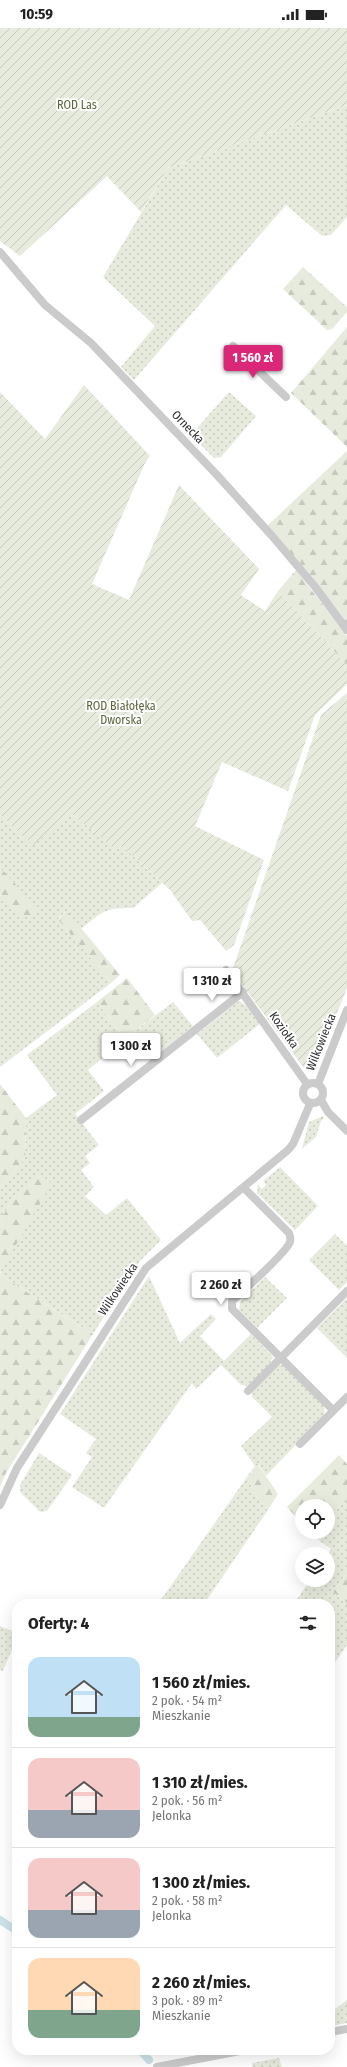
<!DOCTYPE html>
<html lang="pl">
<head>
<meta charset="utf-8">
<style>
	body { margin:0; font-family:"Fira Sans Condensed",sans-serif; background:#f6f6f6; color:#222; height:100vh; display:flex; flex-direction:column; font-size:15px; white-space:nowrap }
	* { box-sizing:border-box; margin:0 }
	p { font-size:13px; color:#767676 }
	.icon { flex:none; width:22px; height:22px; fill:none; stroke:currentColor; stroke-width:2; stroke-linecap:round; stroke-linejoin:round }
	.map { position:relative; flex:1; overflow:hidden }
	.sheet { position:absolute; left:12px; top:1571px; width:323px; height:456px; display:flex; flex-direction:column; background:#fff; border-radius:16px; box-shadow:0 4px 16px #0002 }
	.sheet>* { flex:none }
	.controls { position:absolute; left:295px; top:1471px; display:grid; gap:8px }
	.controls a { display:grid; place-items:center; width:40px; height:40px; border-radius:50%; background:#fff; box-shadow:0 4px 16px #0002; font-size:20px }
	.price { position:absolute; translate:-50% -34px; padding:0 9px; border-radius:4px; background:#fff; color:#222; font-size:13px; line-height:26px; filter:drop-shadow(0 1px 2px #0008) }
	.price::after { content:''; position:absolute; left:50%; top:24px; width:12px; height:9px; margin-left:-6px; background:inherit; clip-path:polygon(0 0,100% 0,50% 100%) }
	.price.current { background:#db2777; color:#fff }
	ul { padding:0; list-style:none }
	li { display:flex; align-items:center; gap:12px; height:100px; padding:0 16px }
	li+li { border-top:1px solid #e0e0e0 }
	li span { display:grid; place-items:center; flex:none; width:112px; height:80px; border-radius:12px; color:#555 }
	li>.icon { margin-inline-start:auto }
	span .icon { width:48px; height:48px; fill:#fffc; stroke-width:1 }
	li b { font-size:17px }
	h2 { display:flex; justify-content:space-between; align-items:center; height:48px; padding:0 16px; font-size:17px }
	.status { display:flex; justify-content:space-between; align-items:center; height:28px; padding:0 20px; background:#fff; direction:ltr }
	.status svg { height:11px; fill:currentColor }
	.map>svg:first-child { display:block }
	.grass { fill:url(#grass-dots) }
	.forest { fill:url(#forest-firs) }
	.garden { fill:url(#garden-furrows) }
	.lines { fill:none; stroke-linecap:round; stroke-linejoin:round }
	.canal { stroke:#cbe3e9; stroke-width:8 }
	.minor { stroke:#cbcbcb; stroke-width:8 }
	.labels { text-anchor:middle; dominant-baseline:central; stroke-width:4; stroke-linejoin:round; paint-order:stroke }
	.park-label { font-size:12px; fill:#59673f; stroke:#fff }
	.street-label { font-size:12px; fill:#2e2e2e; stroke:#fff }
</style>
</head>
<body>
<div class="status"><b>10:59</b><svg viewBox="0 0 49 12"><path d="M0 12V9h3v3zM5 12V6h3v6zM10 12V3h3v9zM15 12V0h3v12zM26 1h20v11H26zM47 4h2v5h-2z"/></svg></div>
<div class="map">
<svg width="347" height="2039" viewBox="0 0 347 2039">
	<defs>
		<pattern id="grass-dots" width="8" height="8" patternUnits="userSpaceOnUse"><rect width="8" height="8" fill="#e7ebdd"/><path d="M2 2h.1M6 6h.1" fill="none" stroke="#c6cabe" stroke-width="1.8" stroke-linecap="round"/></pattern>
		<pattern id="forest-firs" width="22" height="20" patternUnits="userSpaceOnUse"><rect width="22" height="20" fill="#e7ebdd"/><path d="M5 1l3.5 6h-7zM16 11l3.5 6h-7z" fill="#c6cabe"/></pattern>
		<pattern id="garden-furrows" width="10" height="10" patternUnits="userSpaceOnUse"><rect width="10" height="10" fill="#e7ebdd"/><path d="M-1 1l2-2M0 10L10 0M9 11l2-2" fill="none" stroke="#c6cabe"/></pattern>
	</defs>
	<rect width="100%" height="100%" fill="#fff"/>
	<g class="grass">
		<path d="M347,77V189L331,207L322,208L286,177L134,352L121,339L155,298L103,249L168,140Z"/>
		<path d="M229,364L256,388L221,429L214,430L191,407Z"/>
		<path d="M72,786L117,822L121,817L162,855L133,880C104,880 103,883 81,901L67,883L58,890L111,955L0,1039V866L10,876L6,845L0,841V787L33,816Z"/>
		<path d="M240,973L248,979L261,995L217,1030L197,1006L237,974Z"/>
		<path d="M97,974L125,1011L88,1042L104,1063L75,1086L99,1117L85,1128L90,1135L81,1142L94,1159L85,1168L106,1187L127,1170L161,1212L140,1233L93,1306L0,1247L16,1167L0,1192V1161L25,1130L26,1090L57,1067L27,1027Z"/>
		<path d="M173,974L193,998L150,1032L130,1007Z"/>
		<path d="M323,1088L324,1090L321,1093L316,1109L302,1121L309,1094Z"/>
		<path d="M280,1139L318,1178L295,1202L257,1165L258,1156L262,1161L266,1157L263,1153Z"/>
		<path d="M335,1206L347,1218V1254L339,1262L309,1232Z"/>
		<path d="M149,1248L180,1315L211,1286L216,1291L200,1308L224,1333L251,1306L273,1329L268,1339L247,1358L241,1357L221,1337L196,1361L192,1355L104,1480L72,1459L92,1429L86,1425L96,1411L60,1386Z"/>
		<path d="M265,1249L287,1270L257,1300L239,1282L240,1274Z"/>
		<path d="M347,1270V1330L317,1300Z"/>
		<path d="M279,1337H284L323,1376L325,1382L323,1388L266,1448L258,1435L255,1438L241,1418L272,1389L252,1369V1363Z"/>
		<path d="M39,1425L72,1447L47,1483L40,1484L20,1464V1457Z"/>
		<path d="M247,1449L259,1473L268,1482L204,1576H158Z"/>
		<path d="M347,1472V1544L333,1564L347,1575V1617L330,1642V1576H294L310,1552H328V1526L331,1521L309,1505L328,1504V1488Z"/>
		<path d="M0,1598L17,1605V1609L3,1643L0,1642Z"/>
		<path d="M347,1972V1995L330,1998V1985Z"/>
		<path d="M279,2030L282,2039H253L252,2035Z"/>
	</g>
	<g class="forest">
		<path d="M303,239L347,279V284L332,301L327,302L283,261Z"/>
		<path d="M347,299V419L291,365Z"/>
		<path d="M347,423V599L267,498Z"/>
		<path d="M296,542L347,608V637L278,563Z"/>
		<path d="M0,841L6,845L37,881L23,891L0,866Z"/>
		<path d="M67,883L120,947L111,955L58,891Z"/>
		<path d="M127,950L155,987L125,1011L97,974Z"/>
		<path d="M0,1056L26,1090L25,1130L0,1161Z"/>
		<path d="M37,1145L52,1155L0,1244V1192L16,1167Z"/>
		<path d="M0,1247L93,1306L6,1445L0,1459Z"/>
		<path d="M339,1427L347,1436V1472L328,1488V1478H302V1496L287,1479Z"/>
		<path d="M257,1435L278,1466L268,1482L259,1473L247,1449Z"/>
		<path d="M347,1544V1575L333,1564Z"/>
	</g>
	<g class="garden">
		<path d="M0,0H347V77L168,140L141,184L107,148L20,228L0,213Z"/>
		<path d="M84,357L150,428L145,435L92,556L129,572L179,457L259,541L241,567L265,583L278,563L347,637V656L315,687L288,763L222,734L195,798L264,832L234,917L226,923L200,892L192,893L170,862L121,817L117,823L72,786L33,817L0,787V364L45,411Z"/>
		<path d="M347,665V960L316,1038L304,1040L232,943L321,687Z"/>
	</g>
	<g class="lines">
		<g class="canal">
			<path d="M0,1892L17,1903"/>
			<path d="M140,2022L149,2032"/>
		</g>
		<g class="minor">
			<path d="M0,224L45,277L91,315L217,447L273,509L316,560L347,602"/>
			<path d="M233,318L286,369"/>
			<path d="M226,942L307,1056"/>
			<circle cx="313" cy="1065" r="10"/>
			<path d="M318,1056L347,982"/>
			<path d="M321,1072L328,1084L347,1103"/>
			<path d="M81,1092L243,964"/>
			<path d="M244,1160L289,1205C290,1208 291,1210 290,1214C286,1225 243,1263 232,1273V1281L333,1382"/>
			<path d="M248,1363L347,1263"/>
			<path d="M300,1416L347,1369"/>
			<path d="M0,1477L17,1440L146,1240L288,1122L293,1116L310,1076"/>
			<path d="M330,2004L347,2001"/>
			<path d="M157,2039L245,2022"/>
		</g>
	</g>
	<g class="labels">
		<g class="park-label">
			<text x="77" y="77">ROD Las</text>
			<text x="121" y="678">ROD Białołęka<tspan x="121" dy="14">Dworska</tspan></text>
		</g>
		<g class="street-label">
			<text transform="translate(188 399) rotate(46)">Ornecka</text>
			<text transform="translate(284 1002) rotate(55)">Koziołka</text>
			<text transform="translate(321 1014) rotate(-68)">Wilkowiecka</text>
			<text transform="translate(118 1261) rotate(-56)">Wilkowiecka</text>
		</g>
	</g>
</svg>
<div class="controls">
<a><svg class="icon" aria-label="locate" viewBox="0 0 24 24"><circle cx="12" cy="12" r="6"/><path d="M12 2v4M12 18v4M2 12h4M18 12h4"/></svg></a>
<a><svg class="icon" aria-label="layers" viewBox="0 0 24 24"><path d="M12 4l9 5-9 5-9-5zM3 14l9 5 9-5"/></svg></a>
</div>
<b class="price current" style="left:253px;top:351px">1 560 zł</b>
<b class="price" style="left:212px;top:974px">1 310 zł</b>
<b class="price" style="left:131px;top:1039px">1 300 zł</b>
<b class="price" style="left:221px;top:1278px">2 260 zł</b>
<section class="sheet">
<h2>Oferty: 4<svg class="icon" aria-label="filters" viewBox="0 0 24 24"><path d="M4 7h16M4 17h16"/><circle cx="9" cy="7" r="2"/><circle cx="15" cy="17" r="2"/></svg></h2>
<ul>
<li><span style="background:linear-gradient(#bfe0f5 75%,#7fa58c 0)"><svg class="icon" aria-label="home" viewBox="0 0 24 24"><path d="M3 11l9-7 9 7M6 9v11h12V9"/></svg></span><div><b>1 560 zł/mies.</b><p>2 pok. · 54 m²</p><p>Mieszkanie</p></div></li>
<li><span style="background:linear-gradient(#f6c9c9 65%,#9aa5b1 0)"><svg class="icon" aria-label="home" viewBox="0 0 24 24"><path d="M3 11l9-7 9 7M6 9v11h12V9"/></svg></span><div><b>1 310 zł/mies.</b><p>2 pok. · 56 m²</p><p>Jelonka</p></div></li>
<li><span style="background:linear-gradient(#f6c9c9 65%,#9aa5b1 0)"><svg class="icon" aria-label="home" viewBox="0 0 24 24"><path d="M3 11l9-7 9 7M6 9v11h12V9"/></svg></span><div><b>1 300 zł/mies.</b><p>2 pok. · 58 m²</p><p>Jelonka</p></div></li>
<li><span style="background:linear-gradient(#ffd9b3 65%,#7fa58c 0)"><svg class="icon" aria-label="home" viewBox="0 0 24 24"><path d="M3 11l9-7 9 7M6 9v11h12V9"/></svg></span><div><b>2 260 zł/mies.</b><p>3 pok. · 89 m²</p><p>Mieszkanie</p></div></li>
</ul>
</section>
</div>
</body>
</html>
